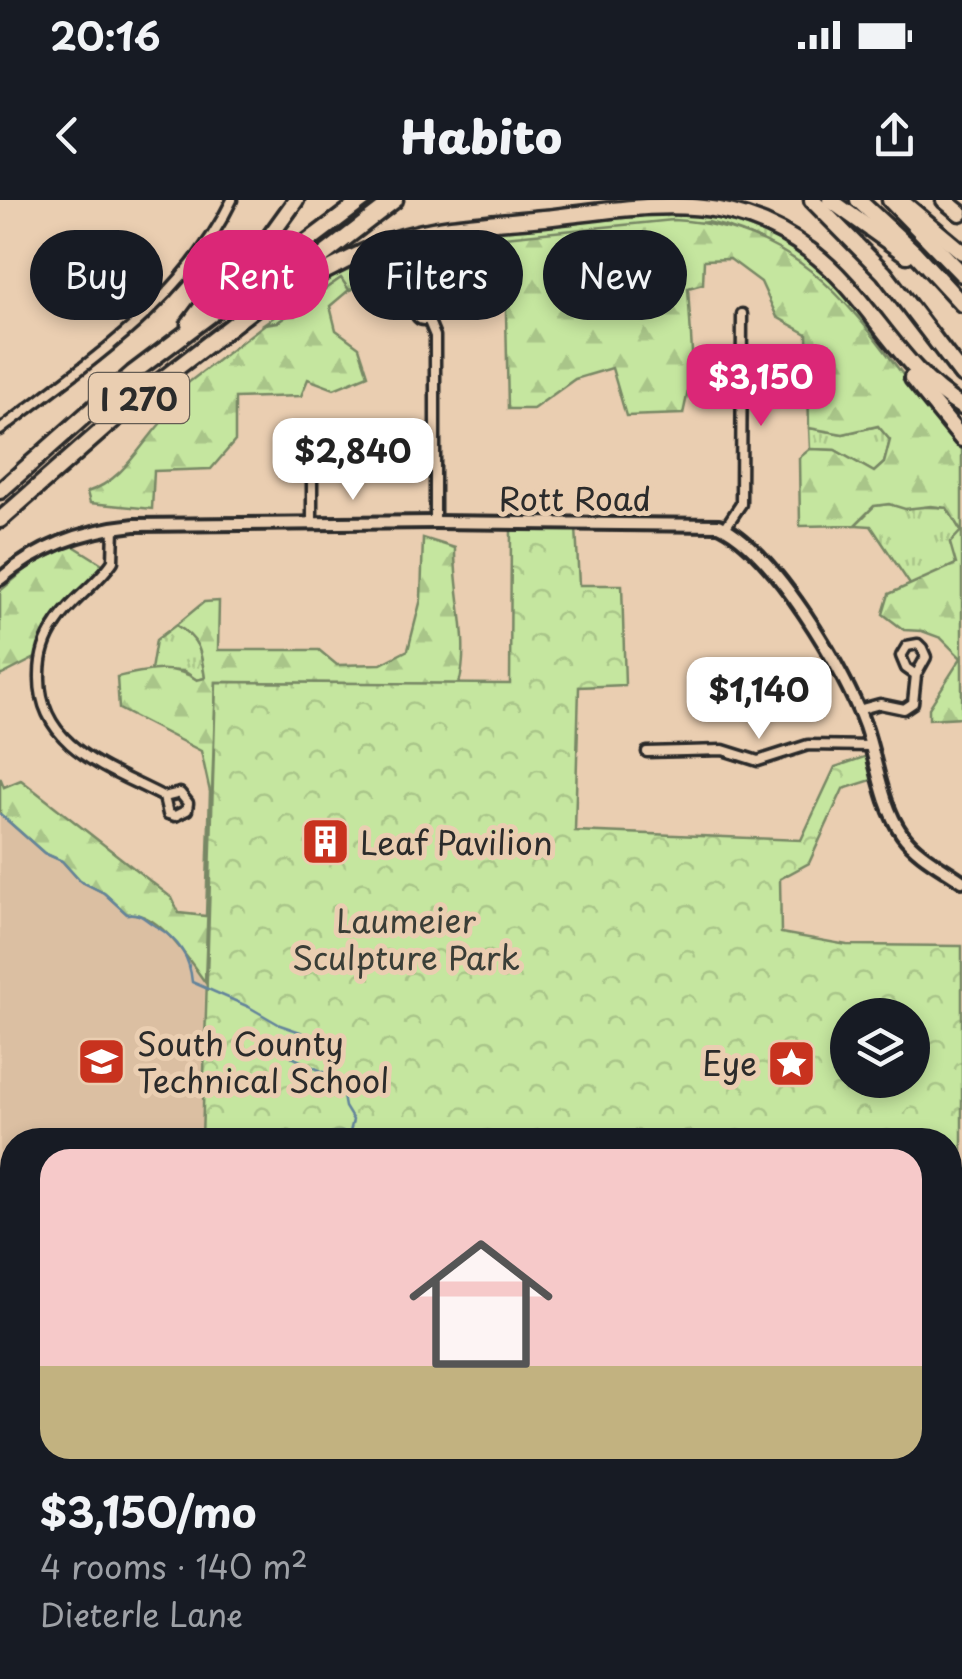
<!DOCTYPE html>
<html lang="en">
<head>
<meta charset="utf-8">
<style>
	body { margin:0; font-family:"Playpen Sans",sans-serif; background:#20242c; color:#f1f3f6; height:100vh; display:flex; flex-direction:column; font-size:38px; white-space:nowrap }
	* { box-sizing:border-box; margin:0 }
	p { font-size:32px; color:#9ea1a6 }
	.icon { flex:none; width:55px; height:55px; fill:none; stroke:currentColor; stroke-width:2; stroke-linecap:round; stroke-linejoin:round }
	.map { position:relative; flex:1; overflow:hidden }
	.details { position:absolute; left:0px; top:928px; width:962px; height:552px; display:flex; flex-direction:column; background:#171b24; border-radius:40px 40px 0 0; box-shadow:0 5px 15px #0003 }
	.details>* { flex:none }
	.top-card { position:absolute; left:30px; top:30px; width:902px; height:90px; display:flex; gap:20px }
	.tools { position:absolute; left:830px; top:798px; display:grid; gap:20px }
	.tools a { display:grid; place-items:center; width:100px; height:100px; border-radius:50%; background:#171b24; box-shadow:0 5px 15px #0003; font-size:50px }
	.price { position:absolute; translate:-50% -85px; padding:0 22px; border-radius:20px; background:#fff; color:#222; font-size:32px; line-height:65px; filter:drop-shadow(0 2px 5px #0008) }
	.price::after { content:''; position:absolute; left:50%; top:60px; width:30px; height:22px; margin-left:-15px; background:inherit; clip-path:polygon(0 0,100% 0,50% 100%) }
	.price.current { background:#db2777; color:#fff }
	ul { padding:0; list-style:none }
	li { display:grid; align-content:center; gap:20px; height:530px; padding:0 40px }
	li+li { border-top:2px solid #363941 }
	li span { display:grid; place-items:center; height:310px; border-radius:30px; color:#555 }
	li>.icon { margin-inline-start:auto }
	span .icon { width:180px; height:180px; fill:#fffc; stroke-width:1 }
	li b { font-size:42px }
	.pill { padding:0 35px; border-radius:45px; background:#171b24; box-shadow:0 5px 15px #0003; font-size:35px; line-height:90px }
	.pill.current { background:#db2777; color:#fff }
	.status { display:flex; justify-content:space-between; align-items:center; height:70px; padding:0 50px; background:#171b24; direction:ltr }
	.status svg { height:28px; fill:currentColor }
	header { display:flex; justify-content:space-between; align-items:center; height:130px; padding:0 40px; background:#171b24; font-size:45px; font-weight:800 }
	.map>svg:first-child { display:block }
	.built { fill:#dbbfa2 }
	.grass { fill:url(#grass-tufts); stroke:#788865; stroke-width:2.5 }
	.forest { fill:url(#forest-firs); stroke:#788865; stroke-width:2.5 }
	.park { fill:url(#park-crowns); stroke:#788865; stroke-width:2.5; fill-rule:evenodd }
	.lines { fill:none; stroke-linecap:round; stroke-linejoin:round }
	.stream { stroke:#63849b; stroke-width:2.5 }
	.street-casing { stroke:#2b2b2b; stroke-width:15 }
	.secondary-casing { stroke:#2b2b2b; stroke-width:18 }
	.highway-casing { stroke:#2b2b2b; stroke-width:21 }
	.street { stroke:#eaceb1; stroke-width:8 }
	.secondary { stroke:#eaceb1; stroke-width:10 }
	.highway { stroke:#eaceb1; stroke-width:14 }
	.labels { text-anchor:middle; dominant-baseline:central; stroke-width:10; stroke-linejoin:round; paint-order:stroke }
	.shield { fill:#eaceb1; stroke:#645c53; stroke-width:2.5 }
	.shield-label { font-size:30px; font-weight:bold; fill:#2b2b2b }
	.street-label { font-size:32px; fill:#2b2b2b; stroke:#eaceb1 }
	.poi-label { font-size:32px; fill:#2b2b2b; stroke:#eaceb1; text-anchor:start }
	.park-label { font-size:32px; fill:#3a3e37; stroke:#eaceb1 }
</style>
</head>
<body>
<div class="status"><b>20:16</b><svg viewBox="0 0 49 12"><path d="M0 12V9h3v3zM5 12V6h3v6zM10 12V3h3v9zM15 12V0h3v12zM26 1h20v11H26zM47 4h2v5h-2z"/></svg></div>
<header><svg class="icon" aria-label="back" viewBox="0 0 24 24"><path d="M15 5l-7 7 7 7"/></svg>Habito<svg class="icon" aria-label="share" viewBox="0 0 24 24"><path d="M12 15V3M7 8l5-5 5 5M5 13v7h14v-7"/></svg></header>
<div class="map">
<svg width="962" height="1479" viewBox="0 0 962 1479">
	<defs>
		<pattern id="grass-tufts" width="24" height="20" patternUnits="userSpaceOnUse" patternTransform="scale(2.5)"><rect width="24" height="20" fill="#c5e69f"/><path d="M3 7l-1-3M5 7V3M7 7l1-3M15 17l-1-3M17 17v-4M19 17l1-3" fill="none" stroke="#a9c589"/></pattern>
		<pattern id="forest-firs" width="22" height="20" patternUnits="userSpaceOnUse" patternTransform="scale(2.5)"><rect width="22" height="20" fill="#c5e69f"/><path d="M5 1l3.5 6h-7zM16 11l3.5 6h-7z" fill="#a9c589"/></pattern>
		<pattern id="park-crowns" width="20" height="18" patternUnits="userSpaceOnUse" patternTransform="scale(2.5)"><rect width="20" height="18" fill="#c5e69f"/><path d="M2 6a3 3 0 1 1 6 0M12 15a3 3 0 1 1 6 0" fill="none" stroke="#a9c589"/></pattern>
	</defs>
	<rect width="100%" height="100%" fill="#eaceb1"/>
	<filter id="ink" filterUnits="userSpaceOnUse"><feTurbulence type="fractalNoise" baseFrequency=".01" numOctaves="2"/><feDisplacementMap in="SourceGraphic" scale="20" xChannelSelector="R" yChannelSelector="G"/><feConvolveMatrix kernelMatrix="1 2 1 2 8 2 1 2 1" color-interpolation-filters="sRGB"/></filter>
	<g filter="url(#ink)">
		<path class="built" d="M0,614L44,653L62,661L80,680L104,693L127,714H140L167,731L205,782L202,940H12V1154L0,1167Z"/>
		<g class="grass">
			<path d="M674,13C762,18 831,60 876,136C823,82 784,39 708,22L414,51V70L349,90L340,79L278,122L265,123L343,70L400,45L449,35Z"/>
			<path d="M878,226L890,240L884,263L874,272L835,250L810,249L809,228L843,234Z"/>
			<path d="M889,304C909,310 927,305 947,308L961,331L956,364L911,386L871,326L855,325L874,306Z"/>
			<path d="M176,425C200,439 201,451 205,478L197,480L184,471L151,470L156,440Z"/>
		</g>
		<g class="forest">
			<path d="M673,20C828,28 872,148 962,249V517L929,519V508L961,458L941,438L922,431L904,430L883,414L889,394L956,364L950,343L961,331L947,308L931,306L905,309L889,304L874,306L855,325L800,326L799,258L810,249L835,250L874,272L884,263L890,240L878,226L843,234L809,228L807,134L777,117L761,82L730,59L704,60L703,84L688,88L693,168L683,214L626,216L612,168L575,179L533,209H508L505,65L474,71L414,70L413,51L474,40Z"/>
			<path d="M341,78L349,90L330,106L336,130L359,147L368,175L334,189L308,179L301,196L235,198V241L211,269L154,271L152,309L90,303L87,292C122,281 137,250 160,224L159,205L265,124L278,122Z"/>
			<path d="M423,338L455,348C454,393 471,441 459,484L216,482L205,782C188,759 158,710 127,714L104,693L80,681L62,661L44,653L0,614V577L4,587L21,580L172,698L179,713L206,716L210,592L201,551L119,509L117,477C144,471 173,463 197,480L205,478C201,451 200,439 176,425L204,402L219,401L218,450H319L337,465L381,464L408,450L421,399Z"/>
			<path d="M72,345L104,365L54,416L37,457L0,476V391L30,366Z"/>
		</g>
		<g class="park">
			<path d="M576,327L579,385H622L625,485L579,487L575,631L801,640L835,567L870,555L878,578L843,589L809,663L780,679L781,733L847,745L962,746V1162H950V940H202L216,482L510,484L511,328ZM848,815H912V880H848Z"/>
			<path d="M220,1468H303L312,1479H216Z"/>
		</g>
		<g class="lines">
			<g class="stream">
				<path d="M0,614L44,653L62,661L80,681L104,693L127,714C142,712 144,720 157,727C178,739 190,758 192,782L249,807L280,825L312,836L315,843L312,850L302,851L290,847L292,857L340,880L345,907L353,920L349,936L345,932L332,933V940"/>
				<path d="M950,1005L962,987"/>
			</g>
			<defs>
				<g id="street">
					<circle cx="424" cy="112" r="8"/>
					<path d="M428,119L435,136V322"/>
					<path d="M0,230C88,162 182,103 232,0"/>
					<path d="M312,323V235L301,228L295,232L294,238L298,245L313,251"/>
					<path d="M114,327L113,361C97,385 71,400 56,424C45,439 40,457 40,475C38,548 111,569 164,597L180,593L188,603L187,610L175,616L168,614L164,597"/>
					<path d="M725,328L741,304L742,114"/>
					<path d="M858,510L880,504L904,509L913,503L916,475L926,457L922,448L918,444L907,446L901,456L906,468L916,475"/>
					<path d="M647,552L723,550L758,561L808,545L871,546"/>
					<path d="M78,1468L82,1479"/>
					<path d="M656,1468L657,1479"/>
					<path d="M742,1479L749,1468"/>
					<path d="M827,1479L849,1468"/>
				</g>
				<g id="secondary">
					<path d="M0,379C39,346 84,330 135,325L435,322L719,325C773,349 845,471 865,526C877,561 881,604 902,634C916,654 942,667 962,681"/>
					<path d="M0,1245L12,1256"/>
					<path d="M311,1468L320,1479"/>
				</g>
				<g id="highway">
					<path d="M812,0L884,73L962,175"/>
					<path d="M830,0L907,55"/>
					<path d="M858,0L915,53L962,104"/>
					<path d="M890,0L962,74"/>
					<path d="M900,0L962,52"/>
					<path d="M944,0L960,13"/>
					<path d="M276,93C317,79 352,54 393,40C441,24 494,23 544,18C601,12 662,0 719,10C751,16 783,30 809,50C869,94 897,168 962,207"/>
					<path d="M189,124L204,104L265,43L296,0"/>
					<path d="M912,178L962,239"/>
					<path d="M0,291L133,173L363,0"/>
					<path d="M0,320L142,195L395,0"/>
				</g>
			</defs>
			<use href="#street" class="street-casing"/>
			<use href="#secondary" class="secondary-casing"/>
			<use href="#highway" class="highway-casing"/>
			<use href="#street" class="street"/>
			<use href="#secondary" class="secondary"/>
			<use href="#highway" class="highway"/>
		</g>
	</g>
	<defs>
		<symbol id="building-square" viewBox="-11 -11 22 22"><rect x="-9" y="-9" width="18" height="18" rx="4" fill="#c8321e" stroke="#eaceb1"/><path d="M-4-6H4V6H1V3H-1V6H-4ZM-2.5-4.3h1.7v1.8h-1.7ZM.8-4.3h1.7v1.8H.8ZM-2.5-1h1.7V.8h-1.7ZM.8-1h1.7V.8H.8Z" fill="#fff"/></symbol>
		<symbol id="school-square" viewBox="-11 -11 22 22"><rect x="-9" y="-9" width="18" height="18" rx="4" fill="#c8321e" stroke="#eaceb1"/><path d="M0-5L7-2L0 1L-7-2ZM-4 1L0 2.5L4 1V4Q0 6-4 4Z" fill="#fff"/></symbol>
		<symbol id="sight-square" viewBox="-11 -11 22 22"><rect x="-9" y="-9" width="18" height="18" rx="4" fill="#c8321e" stroke="#eaceb1"/><path d="M0-6L1.8-2.2L6-1.7L2.9 1.2L3.7 5.4L0 3.3L-3.7 5.4L-2.9 1.2L-6-1.7L-1.8-2.2Z" fill="#fff"/></symbol>
	</defs>
	<g fill-rule="evenodd">
		<use href="#building-square" x="298" y="614" width="55" height="55"/>
		<use href="#school-square" x="74" y="834" width="55" height="55"/>
		<use href="#sight-square" x="764" y="836" width="55" height="55"/>
	</g>
	<g class="labels">
		<rect class="shield" x="89" y="173" width="100" height="50" rx="8"/>
		<g class="shield-label">
			<text x="139" y="198">I 270</text>
		</g>
		<g class="street-label">
			<text x="575" y="298">Rott Road</text>
		</g>
		<g class="poi-label">
			<text x="360" y="642">Leaf Pavilion</text>
			<text x="137" y="843">South County<tspan x="137" dy="37">Technical School</tspan></text>
			<text x="757" y="863" text-anchor="end">Eye</text>
		</g>
		<g class="park-label">
			<text x="406" y="720">Laumeier<tspan x="406" dy="37">Sculpture Park</tspan></text>
		</g>
	</g>
</svg>
<div class="tools">
<a><svg class="icon" aria-label="layers" viewBox="0 0 24 24"><path d="M12 4l9 5-9 5-9-5zM3 14l9 5 9-5"/></svg></a>
</div>
<b class="price current" style="left:761px;top:229px">$3,150</b>
<b class="price" style="left:353px;top:303px">$2,840</b>
<b class="price" style="left:759px;top:542px">$1,140</b>
<div class="top-card">
<a class="pill">Buy</a>
<a class="pill current">Rent</a>
<a class="pill">Filters</a>
<a class="pill">New</a>
</div>
<section class="details">
<ul>
<li><span style="background:linear-gradient(#f6c9c9 70%,#c2b280 0)"><svg class="icon" aria-label="home" viewBox="0 0 24 24"><path d="M3 11l9-7 9 7M6 9v11h12V9"/></svg></span><div><b>$3,150/mo</b><p>4 rooms · 140 m²</p><p>Dieterle Lane</p></div></li>
</ul>
</section>
</div>
</body>
</html>
